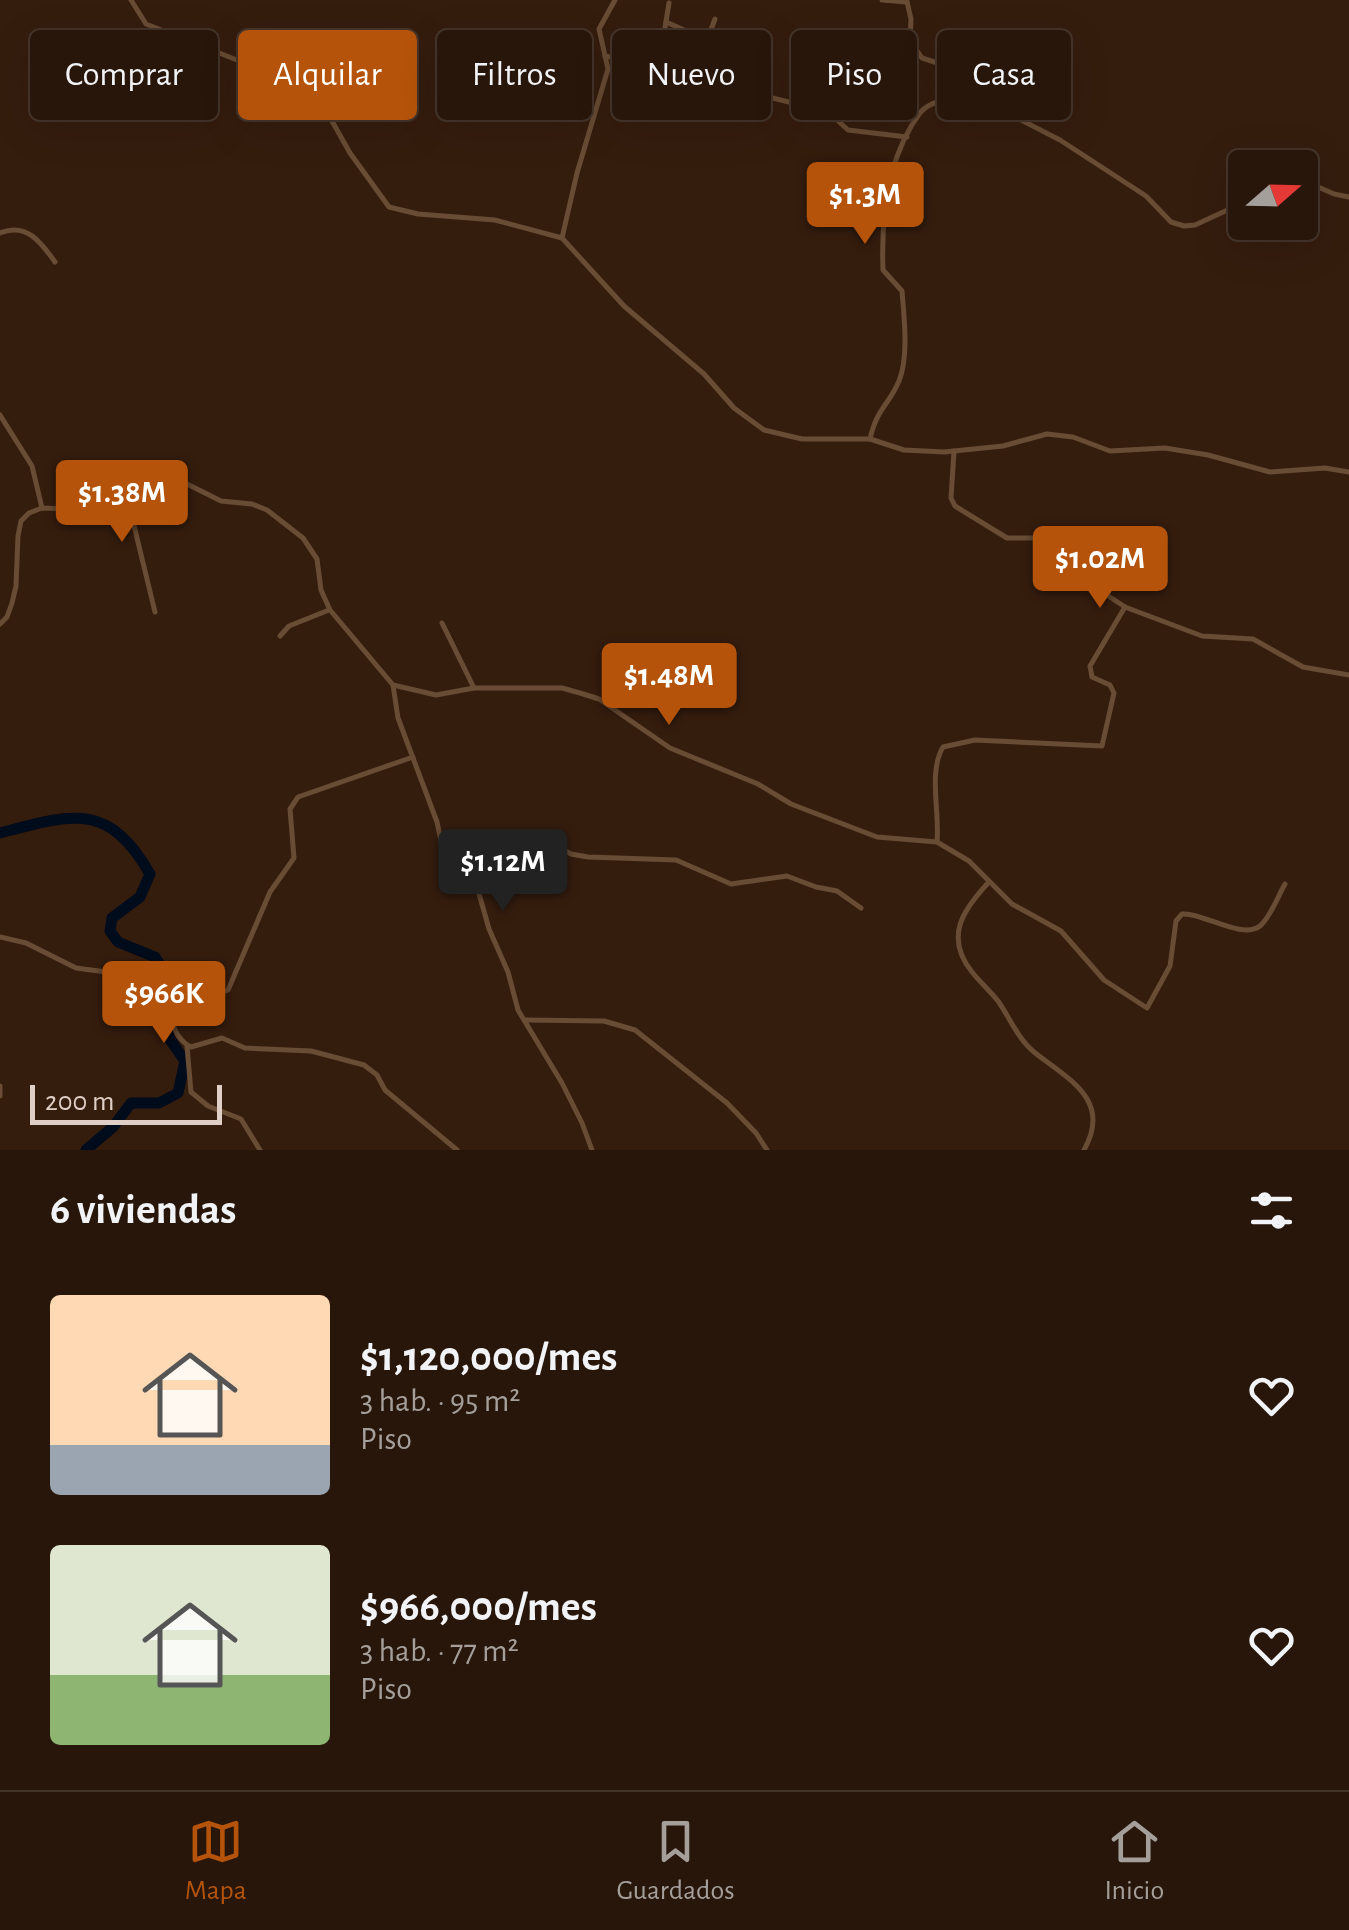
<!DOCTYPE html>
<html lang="es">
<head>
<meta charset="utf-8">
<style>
	body { margin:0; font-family:"Alegreya Sans",sans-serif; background:#342318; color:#f1f3f6; height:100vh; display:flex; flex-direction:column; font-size:38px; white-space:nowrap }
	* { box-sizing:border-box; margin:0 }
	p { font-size:32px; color:#a59f9c }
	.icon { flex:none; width:55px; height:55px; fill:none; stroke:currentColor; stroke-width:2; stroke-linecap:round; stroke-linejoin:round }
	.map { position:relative; height:1150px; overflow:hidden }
	.sheet { display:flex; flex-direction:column; background:#28160a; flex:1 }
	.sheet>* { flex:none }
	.banner { position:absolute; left:30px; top:30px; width:1290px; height:90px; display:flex; gap:20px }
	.needle { width:65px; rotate:70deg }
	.buttons { position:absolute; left:1228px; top:150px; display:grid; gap:20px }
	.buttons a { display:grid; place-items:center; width:90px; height:90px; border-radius:10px; background:#28160a; box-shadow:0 10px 40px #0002,0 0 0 2px #44352b; font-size:50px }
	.scale { position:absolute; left:30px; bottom:25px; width:192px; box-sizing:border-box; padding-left:10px; border:5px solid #e0cfc6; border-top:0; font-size:28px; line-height:35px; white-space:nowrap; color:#e0cfc6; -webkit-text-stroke:8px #351d0e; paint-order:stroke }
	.price { position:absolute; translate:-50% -85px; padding:0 22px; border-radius:10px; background:#b45309; color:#fff; font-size:32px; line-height:65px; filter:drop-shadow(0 2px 5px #0008) }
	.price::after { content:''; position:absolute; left:50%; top:60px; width:30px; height:22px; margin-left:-15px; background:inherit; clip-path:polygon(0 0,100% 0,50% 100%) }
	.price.active { background:#222; color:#fff }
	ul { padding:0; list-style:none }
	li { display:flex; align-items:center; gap:30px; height:250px; padding:0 50px }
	li span { display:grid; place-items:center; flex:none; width:280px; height:200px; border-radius:10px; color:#555 }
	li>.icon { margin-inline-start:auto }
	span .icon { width:120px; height:120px; fill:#fffc; stroke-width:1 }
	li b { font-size:42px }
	h2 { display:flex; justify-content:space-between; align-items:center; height:120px; padding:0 50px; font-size:42px }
	.pill { padding:0 35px; border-radius:10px; background:#28160a; box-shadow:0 10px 40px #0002,0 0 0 2px #44352b; font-size:35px; line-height:90px }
	.pill.active { background:#b45309; color:#fff }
	.menu { display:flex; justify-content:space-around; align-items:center; height:140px; border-top:2px solid #44352b; background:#28160a; font-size:28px; color:#a59f9c }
	.menu a { display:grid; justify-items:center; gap:5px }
	.menu .active { color:#b45309 }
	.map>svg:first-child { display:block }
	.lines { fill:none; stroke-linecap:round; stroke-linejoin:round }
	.river { stroke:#000b1b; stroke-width:11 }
	.minor { stroke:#694c34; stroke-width:5 }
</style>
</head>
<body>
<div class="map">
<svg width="1349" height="1150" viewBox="0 0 1349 1150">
	<rect width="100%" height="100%" fill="#351d0e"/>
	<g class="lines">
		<path class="river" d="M0,833C72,814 108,801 150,874L140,897L112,918L110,931L118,942L155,957L164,971L169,1038L185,1061L178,1093L159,1103H131L113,1127L86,1150"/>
		<g class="minor">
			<path d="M131,0L146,24L247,64L279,91L328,114L350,153L389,207L418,214L495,220L562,238L624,306L704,374L734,408L764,430L802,439H870L904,450L944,452L1003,446L1047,434L1073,437L1110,451L1165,448L1208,455L1270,472L1325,468L1349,472"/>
			<path d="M882,0L907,2"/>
			<path d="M907,2L911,19L910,41L922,58L956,69L974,96L1060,140L1146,196L1171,222L1184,226L1195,225L1245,202"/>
			<path d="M666,22L707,40L715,19"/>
			<path d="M605,56L647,64L673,79L687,82L707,78L726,80L744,91L809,107L836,119L848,130L907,137"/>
			<path d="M651,66L659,65L669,3"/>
			<path d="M1300,179L1334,194L1349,197"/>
			<path d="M0,233C26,222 41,242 55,262"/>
			<path d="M562,238L577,173L608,69L599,29L615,0"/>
			<path d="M0,415L32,466L42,508"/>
			<path d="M870,439C877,408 889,405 899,381C909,356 904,317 902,291L883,270C881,217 887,157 920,113C931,98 956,102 967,87"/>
			<path d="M954,451L951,498L955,506L1007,538H1043L1055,541L1107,595L1125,607L1202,636L1253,639L1303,667L1349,675"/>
			<path d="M124,473L128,501L155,612"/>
			<path d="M1107,595L1139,530"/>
			<path d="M442,623L474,688"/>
			<path d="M0,624L7,617L12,603L16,586L18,536L21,521L29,513L42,508L67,509L116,473L167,474L221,501L252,504L267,510L303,538L317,559L321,590L330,610L393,685L436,695L474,688H562L580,693L599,699L670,748L758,784L791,804L877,837L937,842L969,861L1012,904L1061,931L1104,980L1147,1008L1170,966L1176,921L1182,914C1202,912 1242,940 1260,926C1270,918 1278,896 1285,884"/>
			<path d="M280,636L289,626L329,610"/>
			<path d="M393,685L398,718L437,822L445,860L478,890L489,929L508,972L518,1010L562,1083L582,1123L592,1150"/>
			<path d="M413,757L298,797L290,809L294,858L270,892L228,990L215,995L197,984L175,987C165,1005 171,1037 191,1047L222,1038L245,1048L311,1051L364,1065L377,1075L385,1090L457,1150"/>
			<path d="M937,842C940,813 928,772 943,747L975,740L1102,746L1114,693L1110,685L1092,677L1090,666L1125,607"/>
			<path d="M442,852L547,840L571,854L588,857L676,860L731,884L787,876L816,887L837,891L861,908"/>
			<path d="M988,883C963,910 944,937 972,972C980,982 990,991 998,1001C1010,1018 1018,1039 1034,1052C1066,1078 1113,1099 1084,1150"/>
			<path d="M0,937L26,943L76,968L114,973L172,989"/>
			<path d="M525,1020L604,1021L635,1030L727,1103L756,1133L767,1150"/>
			<path d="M187,1046L191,1092L208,1106L241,1119L260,1150"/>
			<path d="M0,1086V1096"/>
		</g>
	</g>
</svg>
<div class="buttons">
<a><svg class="needle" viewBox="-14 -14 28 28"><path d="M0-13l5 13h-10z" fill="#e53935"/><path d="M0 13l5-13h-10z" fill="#a59f9c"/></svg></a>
</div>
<div class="scale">200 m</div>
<b class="price" style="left:865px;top:247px">$1.3M</b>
<b class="price" style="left:122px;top:545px">$1.38M</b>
<b class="price" style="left:1100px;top:611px">$1.02M</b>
<b class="price" style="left:669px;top:728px">$1.48M</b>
<b class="price active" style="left:503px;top:914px">$1.12M</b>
<b class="price" style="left:164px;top:1046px">$966K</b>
<div class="banner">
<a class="pill">Comprar</a>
<a class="pill active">Alquilar</a>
<a class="pill">Filtros</a>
<a class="pill">Nuevo</a>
<a class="pill">Piso</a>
<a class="pill">Casa</a>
</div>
</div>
<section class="sheet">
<h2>6 viviendas<svg class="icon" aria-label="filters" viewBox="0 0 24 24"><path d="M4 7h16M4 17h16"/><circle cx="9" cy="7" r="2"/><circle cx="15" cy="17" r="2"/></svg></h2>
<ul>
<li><span style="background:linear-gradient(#ffd9b3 75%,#9aa5b1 0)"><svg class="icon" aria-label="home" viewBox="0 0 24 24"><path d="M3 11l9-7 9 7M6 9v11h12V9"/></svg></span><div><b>$1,120,000/mes</b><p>3 hab. · 95 m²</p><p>Piso</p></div><svg class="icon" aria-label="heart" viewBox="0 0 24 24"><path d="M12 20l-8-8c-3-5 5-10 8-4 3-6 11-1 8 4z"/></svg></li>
<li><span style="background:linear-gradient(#dfe7d0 65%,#8fb573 0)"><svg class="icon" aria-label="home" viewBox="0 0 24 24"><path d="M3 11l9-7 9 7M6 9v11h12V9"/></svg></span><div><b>$966,000/mes</b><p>3 hab. · 77 m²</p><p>Piso</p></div><svg class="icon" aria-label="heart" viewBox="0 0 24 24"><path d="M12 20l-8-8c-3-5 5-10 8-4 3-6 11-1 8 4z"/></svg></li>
</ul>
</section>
<nav class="menu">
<a class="active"><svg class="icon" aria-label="map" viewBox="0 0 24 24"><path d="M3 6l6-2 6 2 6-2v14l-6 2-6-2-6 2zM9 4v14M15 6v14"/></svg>Mapa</a>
<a><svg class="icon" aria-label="saved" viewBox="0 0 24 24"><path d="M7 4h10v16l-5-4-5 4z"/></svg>Guardados</a>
<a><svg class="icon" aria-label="home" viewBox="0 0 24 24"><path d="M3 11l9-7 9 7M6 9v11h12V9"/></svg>Inicio</a>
</nav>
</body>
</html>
